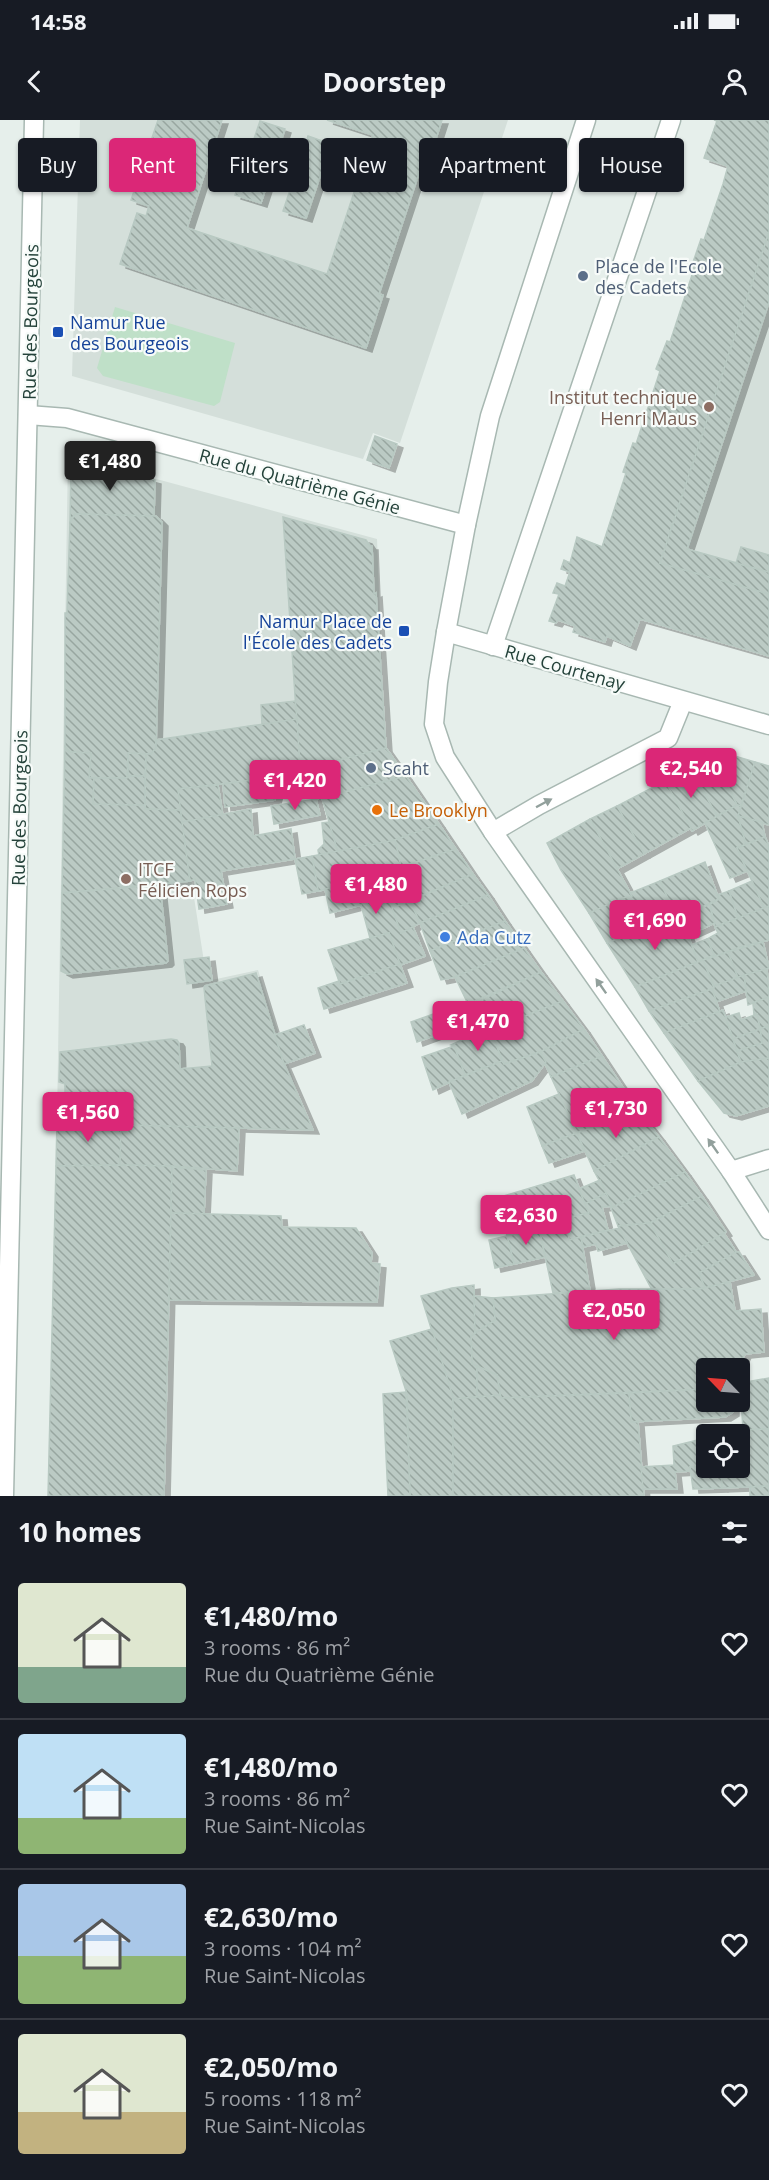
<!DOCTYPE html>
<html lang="en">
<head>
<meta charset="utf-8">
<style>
	body { margin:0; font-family:"Open Sans",sans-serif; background:#20242c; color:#f1f3f6; height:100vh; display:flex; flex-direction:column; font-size:22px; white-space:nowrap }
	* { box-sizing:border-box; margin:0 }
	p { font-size:20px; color:#9ea1a6 }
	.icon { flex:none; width:33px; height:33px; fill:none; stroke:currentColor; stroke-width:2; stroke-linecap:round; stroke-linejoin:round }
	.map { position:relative; height:1376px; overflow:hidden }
	.panel { display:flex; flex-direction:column; background:#171b24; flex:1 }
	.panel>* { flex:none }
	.banner { position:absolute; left:18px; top:18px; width:734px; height:54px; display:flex; gap:12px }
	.needle { width:39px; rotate:295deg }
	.controls { position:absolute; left:696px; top:1238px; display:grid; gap:12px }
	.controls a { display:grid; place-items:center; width:54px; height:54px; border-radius:6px; background:#171b24; box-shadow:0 2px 4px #0004; font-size:30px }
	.price { position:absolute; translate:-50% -51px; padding:0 14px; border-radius:6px; background:#db2777; color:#fff; font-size:20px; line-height:39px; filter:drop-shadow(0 2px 3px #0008) }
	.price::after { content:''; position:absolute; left:50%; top:36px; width:18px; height:14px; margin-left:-9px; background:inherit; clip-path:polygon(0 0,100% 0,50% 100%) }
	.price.selected { background:#222; color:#fff }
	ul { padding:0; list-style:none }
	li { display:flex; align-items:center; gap:18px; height:150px; padding:0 18px }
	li+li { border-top:2px solid #363941 }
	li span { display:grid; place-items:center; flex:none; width:168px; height:120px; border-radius:6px; color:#555 }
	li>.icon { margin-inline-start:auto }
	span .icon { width:72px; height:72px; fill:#fffc; stroke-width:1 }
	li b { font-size:26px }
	h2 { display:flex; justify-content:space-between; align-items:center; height:72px; padding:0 18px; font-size:26px }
	.tag { padding:0 21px; border-radius:6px; background:#171b24; box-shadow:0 2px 4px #0004; font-size:21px; line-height:54px }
	.tag.selected { background:#db2777; color:#fff }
	.status { display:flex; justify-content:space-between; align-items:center; height:42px; padding:0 30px; background:#171b24; direction:ltr }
	.status svg { height:16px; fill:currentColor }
	header { display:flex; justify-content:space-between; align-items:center; height:78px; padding:0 18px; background:#171b24; font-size:27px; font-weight:700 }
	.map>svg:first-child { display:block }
	.built { fill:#d4dfda }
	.green { fill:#bfe0c8 }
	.building { fill:url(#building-back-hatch); stroke:#b8c9c2; stroke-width:1.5; filter:url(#shadow) }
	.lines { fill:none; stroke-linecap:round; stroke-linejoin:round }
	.minor-casing { stroke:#a8b8b2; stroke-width:21 }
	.minor { stroke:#fff; stroke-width:18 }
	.oneway { fill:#92a09c }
	.service-dot { fill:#5c6f8a; stroke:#f7fbf9; stroke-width:2 }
	.transit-dot { fill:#1a4fb4; stroke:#f7fbf9; stroke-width:2 }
	.education-dot { fill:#8d6e63; stroke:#f7fbf9; stroke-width:2 }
	.food-dot { fill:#e8710a; stroke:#f7fbf9; stroke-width:2 }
	.shop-dot { fill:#3f7fe0; stroke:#f7fbf9; stroke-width:2 }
	.labels { text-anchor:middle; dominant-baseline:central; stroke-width:4.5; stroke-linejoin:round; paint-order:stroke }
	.service-label { font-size:18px; fill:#4e5e75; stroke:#f7fbf9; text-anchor:start }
	.street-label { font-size:18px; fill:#24423a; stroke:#f7fbf9 }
	.transit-label { font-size:18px; fill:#164399; stroke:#f7fbf9; text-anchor:start }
	.education-label { font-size:18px; fill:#785e54; stroke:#f7fbf9; text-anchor:end }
	.food-label { font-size:18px; fill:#c56008; stroke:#f7fbf9; text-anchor:start }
	.shop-label { font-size:18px; fill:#366cbe; stroke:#f7fbf9; text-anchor:start }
</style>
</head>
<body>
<div class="status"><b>14:58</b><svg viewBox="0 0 49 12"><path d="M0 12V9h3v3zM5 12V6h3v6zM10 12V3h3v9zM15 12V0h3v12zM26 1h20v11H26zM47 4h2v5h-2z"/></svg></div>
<header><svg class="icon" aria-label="back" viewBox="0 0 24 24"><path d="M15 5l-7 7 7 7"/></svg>Doorstep<svg class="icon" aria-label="person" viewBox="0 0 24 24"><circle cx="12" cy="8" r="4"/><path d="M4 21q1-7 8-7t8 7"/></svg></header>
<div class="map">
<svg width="769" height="1376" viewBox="0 0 769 1376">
	<defs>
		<pattern id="building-back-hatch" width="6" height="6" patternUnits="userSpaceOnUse" patternTransform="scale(1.5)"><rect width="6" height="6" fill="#bbcac4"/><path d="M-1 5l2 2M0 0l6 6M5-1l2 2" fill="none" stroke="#98a6a0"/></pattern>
		<filter id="shadow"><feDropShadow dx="6" dy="4" stdDeviation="0" flood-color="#0004"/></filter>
	</defs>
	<rect width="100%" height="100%" fill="#e6efeb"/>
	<g class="built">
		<path d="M80,0H508L400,323L373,313L363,339L72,256Z"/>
		<path d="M714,0H769V536L640,499L630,526L607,517L605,522L573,512L574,506L558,500L556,503L549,501L559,475L553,473L557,463L565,466L569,452L561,449L564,440L570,442L577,417L602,426L626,354L623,352L633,323L636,324L660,252L656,249L667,221L670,222L694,149L691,148L701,119H704L723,64L728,46L704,38L716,1Z"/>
		<path d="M68,335L377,419L385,626L286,651L272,658L177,668L207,861L258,850L309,1008L57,998Z"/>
	</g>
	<path class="green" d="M115,187L235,223L220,282L214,286L103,256L97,248Z"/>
	<g class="building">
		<path d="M158,0H222L187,108L327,154L373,15L327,0H442L431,34L426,32L379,174L383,175L366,228L120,144L137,93L146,96L149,86L131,80Z"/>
		<path d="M714,0H769V112L660,443L769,474V536L640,499L630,526L607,516L605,522L573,512L575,506L558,500L556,503L549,501L559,474L553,473L557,463L565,466L570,452L561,449L564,440L570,443L577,417L602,427L626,353L623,352L633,323L636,324L660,251L656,249L667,221L670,222L694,149L691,148L701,119L704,120L723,64L728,46L704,38L717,1Z"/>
		<path d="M260,1L285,9L261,83L235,75Z"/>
		<path d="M308,16L331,24L306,98L283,91Z"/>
		<path d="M769,112V182L687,429L769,452V474L660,443Z"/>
		<path d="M375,316L397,324L389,348L367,340Z"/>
		<path d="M78,340L155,360L154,396L75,394L70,402L71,345Z"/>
		<path d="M75,394L156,396L162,402L156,628L151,634L128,633L127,658H89L91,633L69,632L65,627V493H67L70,402Z"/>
		<path d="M283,397L366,420L370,426H372L374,474L376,473L386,628L300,650Z"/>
		<path d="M741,427L769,435V452L736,443Z"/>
		<path d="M295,581L297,599L262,605L261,585Z"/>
		<path d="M297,599L300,650V649L286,652L272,658L178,669L181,690L145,689L146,634H151L156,628V620Z"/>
		<path d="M65,627L69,632L91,633L89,658H94L93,684L145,685V689L181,690L190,761L62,773Z"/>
		<path d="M386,628L406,656L312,680L299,653L300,650Z"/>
		<path d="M721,632L755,642L741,686L737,685L713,636Z"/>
		<path d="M128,633L146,634L145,656H128Z"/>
		<path d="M713,636L737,685L717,696L690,648Z"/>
		<path d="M755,642L769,646V705L738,696Z"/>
		<path d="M690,648L717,696L692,711L665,661Z"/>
		<path d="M128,656H145V685L93,684L94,658H127Z"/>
		<path d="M406,656L439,704L395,720L338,733L322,678Z"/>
		<path d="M274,657L277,672L275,680L225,687L223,664Z"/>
		<path d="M665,661L691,708L644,734L617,686Z"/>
		<path d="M218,665L223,696L182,702L178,669Z"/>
		<path d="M316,679L320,695L274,704L271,686Z"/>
		<path d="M737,685L741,686L738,696L746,724L737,728L747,751L730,758L705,703Z"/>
		<path d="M617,686L644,734L617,749L590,699Z"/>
		<path d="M251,689L253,716L291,709L295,739L221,751L227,784L199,789L195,759L190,761L182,702Z"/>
		<path d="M738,696L762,702L765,717L746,724Z"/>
		<path d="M590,699L632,776L589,793L561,750L547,723Z"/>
		<path d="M329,702L338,733L319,736L318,730L324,724L322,703Z"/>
		<path d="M439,704L456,729L401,747L395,720Z"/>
		<path d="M765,717L769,726V786L764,788L737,728Z"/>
		<path d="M395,720L401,747L381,754L382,756L318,771L312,736Z"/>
		<path d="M456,729L473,754L392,788L381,754Z"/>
		<path d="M312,736L318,771L302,774L295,739Z"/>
		<path d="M705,742L719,779L677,799L660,761Z"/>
		<path d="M473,754L488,775L420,803L410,781Z"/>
		<path d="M382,756L401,813L413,807L425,836L400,845L389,813L370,818L361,785L330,793L325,769Z"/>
		<path d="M660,761L668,779L636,793L643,809L638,811L623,778L632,776L630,773Z"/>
		<path d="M752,761L764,788L738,798L729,771Z"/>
		<path d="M160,765L168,841L166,843L67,854L61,851L62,773Z"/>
		<path d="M729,771L738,798L715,807L710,784L719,779L718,775Z"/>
		<path d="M488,775L505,801L430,831L420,803Z"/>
		<path d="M623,778L638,811L607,823L589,793Z"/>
		<path d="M668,779L676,796L643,809L636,793Z"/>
		<path d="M410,781L420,803L401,813L392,788Z"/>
		<path d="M710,784L712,797L715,803L693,813L692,810L686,812L681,797Z"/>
		<path d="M769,786V820L740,827L715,837L707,819L718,813L715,807Z"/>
		<path d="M676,796L677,799L681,797L698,842L635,867L607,823Z"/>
		<path d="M505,801L524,828L455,857L441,860L430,831Z"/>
		<path d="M389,813L400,844L340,864L328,830Z"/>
		<path d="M707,819L714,835L698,842L692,825Z"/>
		<path d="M763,822L769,848L738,858L728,832Z"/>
		<path d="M524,828L541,852L468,884L455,857Z"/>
		<path d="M728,832L738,858L714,866L703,840Z"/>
		<path d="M209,837L212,860L187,864L184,840Z"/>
		<path d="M703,840L714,868L649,891L635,867Z"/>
		<path d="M400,844L407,863L324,889L318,868L339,861L340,864Z"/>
		<path d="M767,849L769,877L748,885L744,855Z"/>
		<path d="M541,852L563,881L490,910L479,881Z"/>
		<path d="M256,853L283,941L313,1010L121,1005L122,1003L57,1000L56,997L59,994H65V964L59,962L60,932L171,919L177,920L179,923L180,949L212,946L204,868L205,866Z"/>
		<path d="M744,855L746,871L716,882L712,869L714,868V866Z"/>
		<path d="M712,869L720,892L664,913L649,891Z"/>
		<path d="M769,877V906L760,909L757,894L754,895L753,883Z"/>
		<path d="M479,881L485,897L417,922L411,902L467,882L468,884Z"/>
		<path d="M563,881L584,909L540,932L504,944L490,910Z"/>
		<path d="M723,890L741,942L698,961L664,913Z"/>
		<path d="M739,893L741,900L757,894L760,909L733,919L726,897Z"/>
		<path d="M304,905L315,933L284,944L275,915Z"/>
		<path d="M769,906V938L741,942L737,931L762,923L760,909Z"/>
		<path d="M490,907L502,941L465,955L454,926L451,925Z"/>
		<path d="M584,909L602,936L551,957L540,932Z"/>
		<path d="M760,909L762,923L737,931L733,919Z"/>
		<path d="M454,926L465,955L433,970L422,937Z"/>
		<path d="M540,932L546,942L532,961L462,994L449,962L502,941L504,944Z"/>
		<path d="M602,936L638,990L577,1013L551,957Z"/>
		<path d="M769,938V986L736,996L724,993L698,961L741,942Z"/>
		<path d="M559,974L577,1013L542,1026L527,987Z"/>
		<path d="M638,990L659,1017L594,1051L577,1013Z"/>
		<path d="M57,1000L122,1003L120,1045L56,1046Z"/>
		<path d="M121,1005L239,1008L237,1051L172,1046L120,1045Z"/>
		<path d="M577,1013L584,1031L549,1043L542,1026Z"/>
		<path d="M659,1017L685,1052L611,1088L606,1073L594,1051Z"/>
		<path d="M120,1045L172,1046L164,1376H48L56,1046Z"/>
		<path d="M172,1047L206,1050L204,1094L171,1093Z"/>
		<path d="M685,1052L702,1076L650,1103L618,1106L611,1088Z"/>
		<path d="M574,1055L589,1093L566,1098L507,1116L497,1078Z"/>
		<path d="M600,1060L606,1073L585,1084L579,1069Z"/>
		<path d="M606,1073L612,1086L602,1087L608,1110L569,1120L566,1098L589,1093L585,1084Z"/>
		<path d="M702,1076L726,1112L673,1144L650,1103Z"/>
		<path d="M171,1093L281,1096L282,1107L356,1108L372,1133L371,1143L380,1144L377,1182L169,1180Z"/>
		<path d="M566,1098L569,1120L581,1117L590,1171L553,1173L539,1108Z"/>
		<path d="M650,1103L673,1144L724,1113L736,1132L699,1153L705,1168L652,1170L618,1106Z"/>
		<path d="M539,1108L545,1137L514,1144L507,1116Z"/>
		<path d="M619,1108L627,1123L598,1131L596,1124L583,1127L581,1117Z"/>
		<path d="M507,1116L514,1144L495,1148L489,1120Z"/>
		<path d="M736,1132H739L754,1155L705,1168L699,1153Z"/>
		<path d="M730,1162L735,1191L761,1189L764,1232L745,1234L743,1238L735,1241V1248H706V1269L501,1278L497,1255L472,1244L471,1216L495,1200L493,1178L619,1169H700Z"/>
		<path d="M474,1165L475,1213L471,1216L472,1244L477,1246V1277L453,1279L421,1176L452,1168Z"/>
		<path d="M474,1176L493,1178L495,1200L475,1213Z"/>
		<path d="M432,1209L453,1277V1376H410L407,1274L390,1221Z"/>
		<path d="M477,1246L497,1255L500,1275L477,1277Z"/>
		<path d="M769,1258V1309L743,1310L740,1263Z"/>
		<path d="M706,1269V1281H733V1292L725,1297L631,1302L629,1273Z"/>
		<path d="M406,1272L410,1376H388L383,1274Z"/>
		<path d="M629,1273L631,1302H638L644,1376H453V1279L500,1275L501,1278Z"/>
		<path d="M769,1309V1366L722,1368L721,1347H740V1314H719L743,1310Z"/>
		<path d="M706,1318V1346L690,1347L691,1351L675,1352L677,1369H643L641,1347L674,1345L673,1326Z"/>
		<path d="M706,1346L721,1347L722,1368L693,1369L690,1347Z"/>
		<path d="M769,1366V1376H750V1367Z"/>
	</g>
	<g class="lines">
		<defs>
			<g id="minor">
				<path d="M586,0L490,296L466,405L446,512L438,562L434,604L445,637L493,712L731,1051L769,1110"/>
				<path d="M28,295L67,298L466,405"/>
				<path d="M446,512L769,605"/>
				<path d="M493,526L671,0"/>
				<path d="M493,712L539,685L668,618L683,581"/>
				<path d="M731,1051L769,1039"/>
				<path d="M4,1376L34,0"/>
			</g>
		</defs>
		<use href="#minor" class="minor-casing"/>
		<use href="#minor" class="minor"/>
	</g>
	<defs><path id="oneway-solid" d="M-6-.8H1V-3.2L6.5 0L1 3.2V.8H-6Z" transform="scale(1.5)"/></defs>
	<g class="oneway">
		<use href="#oneway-solid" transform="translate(544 683) rotate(-28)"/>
		<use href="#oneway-solid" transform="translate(601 866) rotate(-125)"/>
		<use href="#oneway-solid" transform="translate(713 1026) rotate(-125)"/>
	</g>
	<g class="service-dot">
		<circle cx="583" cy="156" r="6"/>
		<circle cx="371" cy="648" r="6"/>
	</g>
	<g class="transit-dot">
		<rect x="52" y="206" width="12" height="12" rx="3"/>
		<rect x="398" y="505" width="12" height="12" rx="3"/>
	</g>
	<g class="education-dot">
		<circle cx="709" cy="287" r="6"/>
		<circle cx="126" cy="759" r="6"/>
	</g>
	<circle class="food-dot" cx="377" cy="690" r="6"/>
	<circle class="shop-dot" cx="445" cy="817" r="6"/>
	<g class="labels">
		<g class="service-label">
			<text x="595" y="146">Place de l'Ecole<tspan x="595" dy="21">des Cadets</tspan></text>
			<text x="383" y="648">Scaht</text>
		</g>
		<g class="street-label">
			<text transform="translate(30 202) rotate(-89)">Rue des Bourgeois</text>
			<text transform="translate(300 361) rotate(15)">Rue du Quatrième Génie</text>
			<text transform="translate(565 547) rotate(16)">Rue Courtenay</text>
			<text transform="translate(19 688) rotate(-89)">Rue des Bourgeois</text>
		</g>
		<g class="transit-label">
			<text x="70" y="202">Namur Rue<tspan x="70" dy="21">des Bourgeois</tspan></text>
			<text x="392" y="501" text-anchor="end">Namur Place de<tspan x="392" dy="21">l'École des Cadets</tspan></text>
		</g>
		<g class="education-label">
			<text x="697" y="277">Institut technique<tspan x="697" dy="21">Henri Maus</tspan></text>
			<text x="138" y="749" text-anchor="start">ITCF<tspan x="138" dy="21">Félicien Rops</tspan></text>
		</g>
		<g class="food-label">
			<text x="389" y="690">Le Brooklyn</text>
		</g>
		<g class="shop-label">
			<text x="457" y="817">Ada Cutz</text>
		</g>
	</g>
</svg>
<div class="controls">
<a><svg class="needle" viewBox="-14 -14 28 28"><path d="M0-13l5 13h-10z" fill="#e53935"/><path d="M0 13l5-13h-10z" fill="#9ea1a6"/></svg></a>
<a><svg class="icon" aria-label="locate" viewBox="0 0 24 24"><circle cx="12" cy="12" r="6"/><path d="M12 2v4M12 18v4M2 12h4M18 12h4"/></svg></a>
</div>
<b class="price selected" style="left:110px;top:372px">€1,480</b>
<b class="price" style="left:691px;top:679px">€2,540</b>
<b class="price" style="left:295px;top:691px">€1,420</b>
<b class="price" style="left:376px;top:795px">€1,480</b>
<b class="price" style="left:655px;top:831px">€1,690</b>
<b class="price" style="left:478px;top:932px">€1,470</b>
<b class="price" style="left:616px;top:1019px">€1,730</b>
<b class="price" style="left:88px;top:1023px">€1,560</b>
<b class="price" style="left:526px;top:1126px">€2,630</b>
<b class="price" style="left:614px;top:1221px">€2,050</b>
<div class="banner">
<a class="tag">Buy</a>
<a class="tag selected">Rent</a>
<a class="tag">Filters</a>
<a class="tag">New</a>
<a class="tag">Apartment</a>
<a class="tag">House</a>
</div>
</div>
<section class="panel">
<h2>10 homes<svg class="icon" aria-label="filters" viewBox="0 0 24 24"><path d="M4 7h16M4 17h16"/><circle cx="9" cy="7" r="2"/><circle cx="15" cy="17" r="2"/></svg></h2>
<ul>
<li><span style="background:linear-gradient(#dfe7d0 70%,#7fa58c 0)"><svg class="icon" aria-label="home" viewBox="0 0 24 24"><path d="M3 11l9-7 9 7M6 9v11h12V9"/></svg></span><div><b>€1,480/mo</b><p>3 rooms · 86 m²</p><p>Rue du Quatrième Génie</p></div><svg class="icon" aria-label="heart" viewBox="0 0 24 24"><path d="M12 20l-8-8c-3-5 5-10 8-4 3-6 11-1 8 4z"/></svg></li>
<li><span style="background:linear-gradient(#bfe0f5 70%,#8fb573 0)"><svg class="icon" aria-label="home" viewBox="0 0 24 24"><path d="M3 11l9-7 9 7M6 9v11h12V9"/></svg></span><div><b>€1,480/mo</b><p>3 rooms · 86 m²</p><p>Rue Saint-Nicolas</p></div><svg class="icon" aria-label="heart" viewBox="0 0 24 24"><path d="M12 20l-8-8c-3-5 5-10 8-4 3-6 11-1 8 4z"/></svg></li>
<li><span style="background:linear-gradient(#a9c7e8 60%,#8fb573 0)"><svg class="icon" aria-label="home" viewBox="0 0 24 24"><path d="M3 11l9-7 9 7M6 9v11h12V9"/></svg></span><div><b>€2,630/mo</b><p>3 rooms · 104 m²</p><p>Rue Saint-Nicolas</p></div><svg class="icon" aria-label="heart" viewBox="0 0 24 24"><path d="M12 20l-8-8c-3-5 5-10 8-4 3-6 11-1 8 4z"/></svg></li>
<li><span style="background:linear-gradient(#dfe7d0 65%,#c2b280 0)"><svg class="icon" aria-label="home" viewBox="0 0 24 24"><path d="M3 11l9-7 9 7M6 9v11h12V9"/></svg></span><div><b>€2,050/mo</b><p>5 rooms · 118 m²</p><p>Rue Saint-Nicolas</p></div><svg class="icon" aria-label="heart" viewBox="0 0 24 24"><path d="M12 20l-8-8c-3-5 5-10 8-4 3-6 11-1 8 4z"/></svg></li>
</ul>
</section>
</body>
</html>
